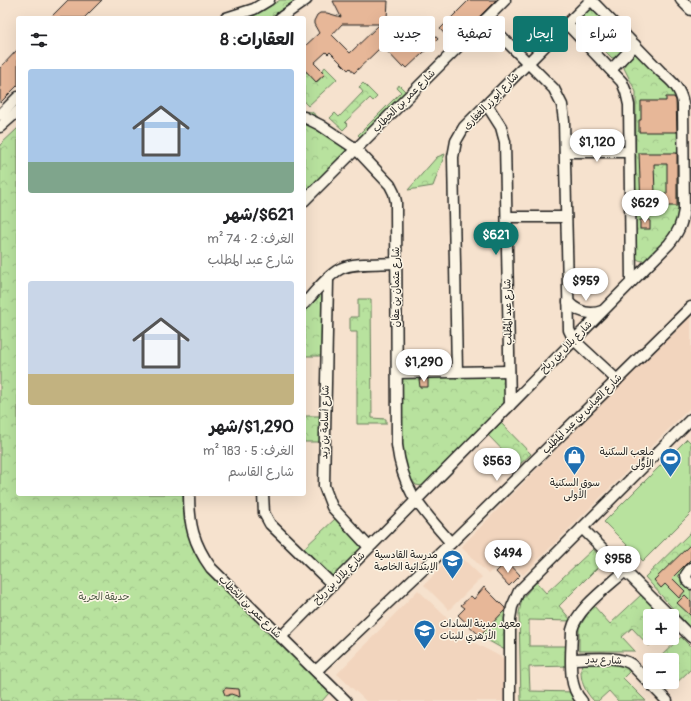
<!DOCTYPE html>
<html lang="ar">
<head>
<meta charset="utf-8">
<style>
	body { margin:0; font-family:Pangolin,"Playpen Sans Arabic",sans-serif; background:#f6f6f6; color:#202124; direction:rtl; height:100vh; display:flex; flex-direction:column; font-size:15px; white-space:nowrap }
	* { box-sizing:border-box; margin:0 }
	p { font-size:13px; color:#757577 }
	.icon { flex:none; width:22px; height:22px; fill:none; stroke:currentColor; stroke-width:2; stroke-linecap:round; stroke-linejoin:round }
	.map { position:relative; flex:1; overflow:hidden; direction:ltr }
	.drawer { position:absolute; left:16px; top:16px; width:290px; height:480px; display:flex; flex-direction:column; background:#fff; border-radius:4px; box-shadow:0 4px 16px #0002; direction:rtl }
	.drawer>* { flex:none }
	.top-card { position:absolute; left:318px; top:16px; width:313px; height:36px; direction:rtl; display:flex; gap:8px }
	.fabs { position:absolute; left:643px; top:609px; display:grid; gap:8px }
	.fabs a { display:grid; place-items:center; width:36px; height:36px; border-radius:4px; background:#fff; box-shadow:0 4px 16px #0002; font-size:20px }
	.price { position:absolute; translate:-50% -34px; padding:0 9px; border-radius:14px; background:#fff; color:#222; font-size:13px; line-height:26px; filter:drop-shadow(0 1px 2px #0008) }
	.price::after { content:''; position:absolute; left:50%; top:24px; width:12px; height:9px; margin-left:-6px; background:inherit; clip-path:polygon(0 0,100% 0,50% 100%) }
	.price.active { background:#0f766e; color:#fff }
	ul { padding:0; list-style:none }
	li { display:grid; align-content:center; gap:8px; height:212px; padding:0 12px }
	li span { display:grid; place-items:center; height:124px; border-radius:4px; color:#555 }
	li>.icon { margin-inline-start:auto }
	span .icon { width:72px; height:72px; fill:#fffc; stroke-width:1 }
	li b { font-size:17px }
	h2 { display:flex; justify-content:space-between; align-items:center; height:48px; padding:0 12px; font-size:17px }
	.chip { padding:0 14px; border-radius:4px; background:#fff; box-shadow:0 4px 16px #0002; font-size:14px; line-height:36px }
	.chip.active { background:#0f766e; color:#fff }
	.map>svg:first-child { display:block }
	.built { fill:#f2d5be }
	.park { fill:url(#park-crowns); stroke:#6a7f5d }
	.pitch { fill:#b8e29e; stroke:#6a7f5d }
	.building { fill:#e7b798; stroke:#1c1c1c; fill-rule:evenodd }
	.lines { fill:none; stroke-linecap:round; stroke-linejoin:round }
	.minor-casing { stroke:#1c1c1c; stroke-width:13 }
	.minor { stroke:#fcf5e5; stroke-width:10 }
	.labels { text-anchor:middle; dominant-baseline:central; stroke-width:3; stroke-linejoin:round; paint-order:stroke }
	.street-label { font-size:10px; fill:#1c1c1c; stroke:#fcf5e5 }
	.poi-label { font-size:10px; fill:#1c1c1c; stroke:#fcf5e5; text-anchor:end }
	.park-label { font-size:10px; fill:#4b5743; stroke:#fcf5e5 }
</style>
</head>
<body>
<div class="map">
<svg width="691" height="701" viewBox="0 0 691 701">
	<defs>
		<pattern id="park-crowns" width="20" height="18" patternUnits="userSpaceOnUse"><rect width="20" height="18" fill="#b8e29e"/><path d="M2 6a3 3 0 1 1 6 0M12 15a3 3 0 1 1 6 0" fill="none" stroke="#9ec188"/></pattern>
	</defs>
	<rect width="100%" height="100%" fill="#f6e2ce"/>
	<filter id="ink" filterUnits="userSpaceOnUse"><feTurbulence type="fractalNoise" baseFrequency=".025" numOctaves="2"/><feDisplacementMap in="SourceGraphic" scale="8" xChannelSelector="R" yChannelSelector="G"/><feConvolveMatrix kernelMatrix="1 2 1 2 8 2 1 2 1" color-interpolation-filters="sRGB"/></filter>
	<g filter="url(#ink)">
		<g class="built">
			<path d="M691,311V407L523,575L506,558L488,574L461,547Z"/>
			<path d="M456,552L482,577L449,610L424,585Z"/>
			<path d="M418,590L471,641L505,659L506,701H366L337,674Z"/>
		</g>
		<g class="park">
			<path d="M280,0H297L269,18H249L263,11Z"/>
			<path d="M589,10H596L629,43V47L619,57L612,58L580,26L579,21Z"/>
			<path d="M635,53H640L680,89L679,227L648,259C642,262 639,261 635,257L636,92L624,68L625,64Z"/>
			<path d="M325,67L337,79L308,106L304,102V74L307,72L317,82L325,74L322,71Z"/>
			<path d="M363,83L377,97L373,101L370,98L345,122L348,125L343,130L330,118L335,113L339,117L363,92L359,87Z"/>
			<path d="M399,85L407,93L361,138L358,135L401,92L397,88Z"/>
			<path d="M304,111L312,112L356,149L304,201Z"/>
			<path d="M18,128V494H183L184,519L190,538L217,580L234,599L329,693L322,701H0V145Z"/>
			<path d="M445,154L433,186L408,190L437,157Z"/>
			<path d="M322,294L321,356H304V311Z"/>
			<path d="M358,299H371L372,418L386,419V424H357V332H350V317H358Z"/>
			<path d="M401,375H504C508,388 508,394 503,406L422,486L416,485L411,479L407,471L403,457Z"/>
			<path d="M304,416H320L321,442H304Z"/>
			<path d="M500,422L531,454L518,466L487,434Z"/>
			<path d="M336,518L362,546V548L333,576H331L303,549Z"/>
			<path d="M691,532V544L662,587L691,559V563L678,576L691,589V629L645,577Z"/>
			<path d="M593,549L604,561L559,606L572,621L529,620V646H568L569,666L529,667L530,691L574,692L577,701H521L519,613L522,599L536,582L546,593Z"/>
			<path d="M642,594L653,606L646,613L650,619V638H658L649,646L632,628L622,637L635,651H579V628L593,605L610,624Z"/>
			<path d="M505,610V650L480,636Z"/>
			<path d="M681,637L691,647V669L668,691L660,682H672V660H657Z"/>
			<path d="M583,661H626L633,668L623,678L646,701H618L609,691L598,701H594C583,690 578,675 583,661Z"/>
		</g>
		<path class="pitch" d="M687,439L691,443V513L643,561L604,522Z"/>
		<g class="building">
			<path d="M68,0H102L84,18H50Z"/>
			<path d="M469,0H496L453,43L440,29Z"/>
			<path d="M333,1H388L387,18H382V24H342L332,35L350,53L379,25L403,49L426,26L438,39L407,68L404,65L402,67L385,49L382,52L379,49L354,73L350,68L348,70L330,52L328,54L326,52L314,63L325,74L316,82L304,69V47L319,33L314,24V21L317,15L320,13H327L341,17Z"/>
			<path d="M18,49V85L0,103V68Z"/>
			<path d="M666,97H674L676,100L677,132H639V120H641V101H666Z"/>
			<path d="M639,153H677V206H641ZM654,164H667V194H655Z"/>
			<rect x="640" y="220" width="10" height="9"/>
			<path d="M419,379H428V387H420Z"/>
			<path d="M691,544V559L672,578L685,591L679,598L665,584L661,588L654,580Z"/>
			<path d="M507,561L520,575L509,586L496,572Z"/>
			<path d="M484,587L505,608V610L480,636L458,615L465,608L461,605L471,596L474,599Z"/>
			<path d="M685,595L691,601V616L677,603Z"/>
			<path d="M226,688L239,689L240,697L231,694L227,696L225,695L223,690Z"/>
		</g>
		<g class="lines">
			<defs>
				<g id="minor">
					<path d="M681,0L691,10"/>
					<path d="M226,18L254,9L269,0"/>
					<path d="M280,18L306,0"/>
					<path d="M485,20L554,89L562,105L564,121L569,330L574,340L617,380"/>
					<path d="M567,24L622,82L626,92L629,105L631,282"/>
					<path d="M611,70L635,45"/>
					<path d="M487,105L501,127L505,142L510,405"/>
					<path d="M0,115L18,97"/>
					<path d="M304,117L320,125L356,149L390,185L394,193L396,202L397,445C403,493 422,509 451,543"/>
					<path d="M0,127L18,111"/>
					<path d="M565,152H629"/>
					<path d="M304,201L505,0"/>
					<path d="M507,217H566"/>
					<path d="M328,280L324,486L332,507L369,547"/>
					<path d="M568,302C578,312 589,316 602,311"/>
					<path d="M304,304C314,293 327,276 340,269C354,262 380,264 396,263"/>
					<path d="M457,372L453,157L456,141L464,127L591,0"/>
					<path d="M397,373L509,371"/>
					<path d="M189,494C189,524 193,543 211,568L346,701"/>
					<path d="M263,494L264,513L270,524L333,585"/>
					<path d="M582,528L670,616"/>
					<path d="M691,568L686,575L687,580L691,584"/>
					<path d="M672,618L691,637"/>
					<path d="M281,637L669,244C678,233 682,224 684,210L683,104C681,89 672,81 661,72L591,0"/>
					<path d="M572,659C589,659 618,655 631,664L667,701"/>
					<path d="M316,671L451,543L691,307"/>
					<path d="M510,701V619L512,607L519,591L691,419"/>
					<path d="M582,701C566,685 572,651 572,630C577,608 609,586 625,571"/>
				</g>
			</defs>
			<use href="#minor" class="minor-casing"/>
			<use href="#minor" class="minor"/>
		</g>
	</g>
	<defs>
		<symbol id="shop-pin" viewBox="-11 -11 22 30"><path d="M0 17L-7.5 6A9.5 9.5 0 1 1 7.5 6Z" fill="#1f6fb2" stroke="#fcf5e5"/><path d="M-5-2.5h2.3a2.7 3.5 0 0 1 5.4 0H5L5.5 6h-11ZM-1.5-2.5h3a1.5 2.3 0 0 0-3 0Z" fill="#fff"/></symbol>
		<symbol id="stadium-pin" viewBox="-11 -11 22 30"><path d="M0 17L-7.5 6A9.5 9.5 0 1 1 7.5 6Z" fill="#1f6fb2" stroke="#fcf5e5"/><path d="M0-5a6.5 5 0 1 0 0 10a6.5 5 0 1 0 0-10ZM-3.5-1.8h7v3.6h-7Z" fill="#fff"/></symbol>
		<symbol id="school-pin" viewBox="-11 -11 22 30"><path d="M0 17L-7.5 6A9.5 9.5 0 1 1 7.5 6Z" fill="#1f6fb2" stroke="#fcf5e5"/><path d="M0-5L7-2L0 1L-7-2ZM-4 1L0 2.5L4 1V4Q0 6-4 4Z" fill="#fff"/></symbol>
	</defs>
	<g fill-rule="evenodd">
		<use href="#shop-pin" x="562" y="444" width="25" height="34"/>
		<use href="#stadium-pin" x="658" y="446" width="25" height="34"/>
		<use href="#school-pin" x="440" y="548" width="25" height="34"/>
		<use href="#school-pin" x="412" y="618" width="25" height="34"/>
	</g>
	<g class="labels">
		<g class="street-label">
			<text transform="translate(404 101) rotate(-45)">شارع عمر بن الخطاب</text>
			<text transform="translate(491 101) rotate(-46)">شارع ابو زر الغفارى</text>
			<text transform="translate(396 287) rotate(-90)">شارع عثمان بن عفان</text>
			<text transform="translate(508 312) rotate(-91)">شارع عبد المطلب</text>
			<text transform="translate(566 347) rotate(-45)">شارع بلال بن رباح</text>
			<text transform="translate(582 414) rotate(-45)">شارع العباس بن عبد المطلب</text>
			<text transform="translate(325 422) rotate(-89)">شارع أسامة بن زيد</text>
			<text transform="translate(339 578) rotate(-45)">شارع بلال بن رباح</text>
			<text transform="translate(250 607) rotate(45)">شارع عمر بن الخطاب</text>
			<text transform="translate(604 660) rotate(3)">شارع بدر</text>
		</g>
		<g class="poi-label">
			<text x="654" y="452">ملعب السكنية<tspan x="654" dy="12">الأولى</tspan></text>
			<text x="575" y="483" text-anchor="middle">سوق السكنية<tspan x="575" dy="12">الأولى</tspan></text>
			<text x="438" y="555">مدرسة القادسية<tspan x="438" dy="12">الإبتدائية الخاصة</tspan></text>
			<text x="440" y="624" text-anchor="start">معهد مدينة السادات<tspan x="440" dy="12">الأزهري للبنات</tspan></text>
		</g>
		<g class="park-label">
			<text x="104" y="597">حديقة الحرية</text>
		</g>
	</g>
</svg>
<div class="fabs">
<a>+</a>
<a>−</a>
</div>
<b class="price" style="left:597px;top:163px">$1,120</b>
<b class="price" style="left:645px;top:224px">$629</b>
<b class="price active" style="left:496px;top:256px">$621</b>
<b class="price" style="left:586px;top:302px">$959</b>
<b class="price" style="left:424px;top:383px">$1,290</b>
<b class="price" style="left:497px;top:482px">$563</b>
<b class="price" style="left:508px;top:574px">$494</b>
<b class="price" style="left:618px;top:580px">$958</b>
<div class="top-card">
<a class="chip">شراء</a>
<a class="chip active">إيجار</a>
<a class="chip">تصفية</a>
<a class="chip">جديد</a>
</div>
<section class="drawer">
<h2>العقارات: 8<svg class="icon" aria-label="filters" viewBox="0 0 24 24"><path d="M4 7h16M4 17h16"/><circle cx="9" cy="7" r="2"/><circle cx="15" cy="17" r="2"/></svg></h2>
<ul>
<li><span style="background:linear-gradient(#a9c7e8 75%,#7fa58c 0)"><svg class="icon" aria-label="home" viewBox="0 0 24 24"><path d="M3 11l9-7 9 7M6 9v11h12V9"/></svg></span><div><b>$621/شهر</b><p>الغرف: 2 · 74 m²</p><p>شارع عبد المطلب</p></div></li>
<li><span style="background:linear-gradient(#c9d6e8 75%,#c2b280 0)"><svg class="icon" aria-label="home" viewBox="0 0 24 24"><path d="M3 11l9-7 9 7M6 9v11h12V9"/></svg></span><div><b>$1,290/شهر</b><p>الغرف: 5 · 183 m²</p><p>شارع القاسم</p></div></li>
</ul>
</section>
</div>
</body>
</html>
